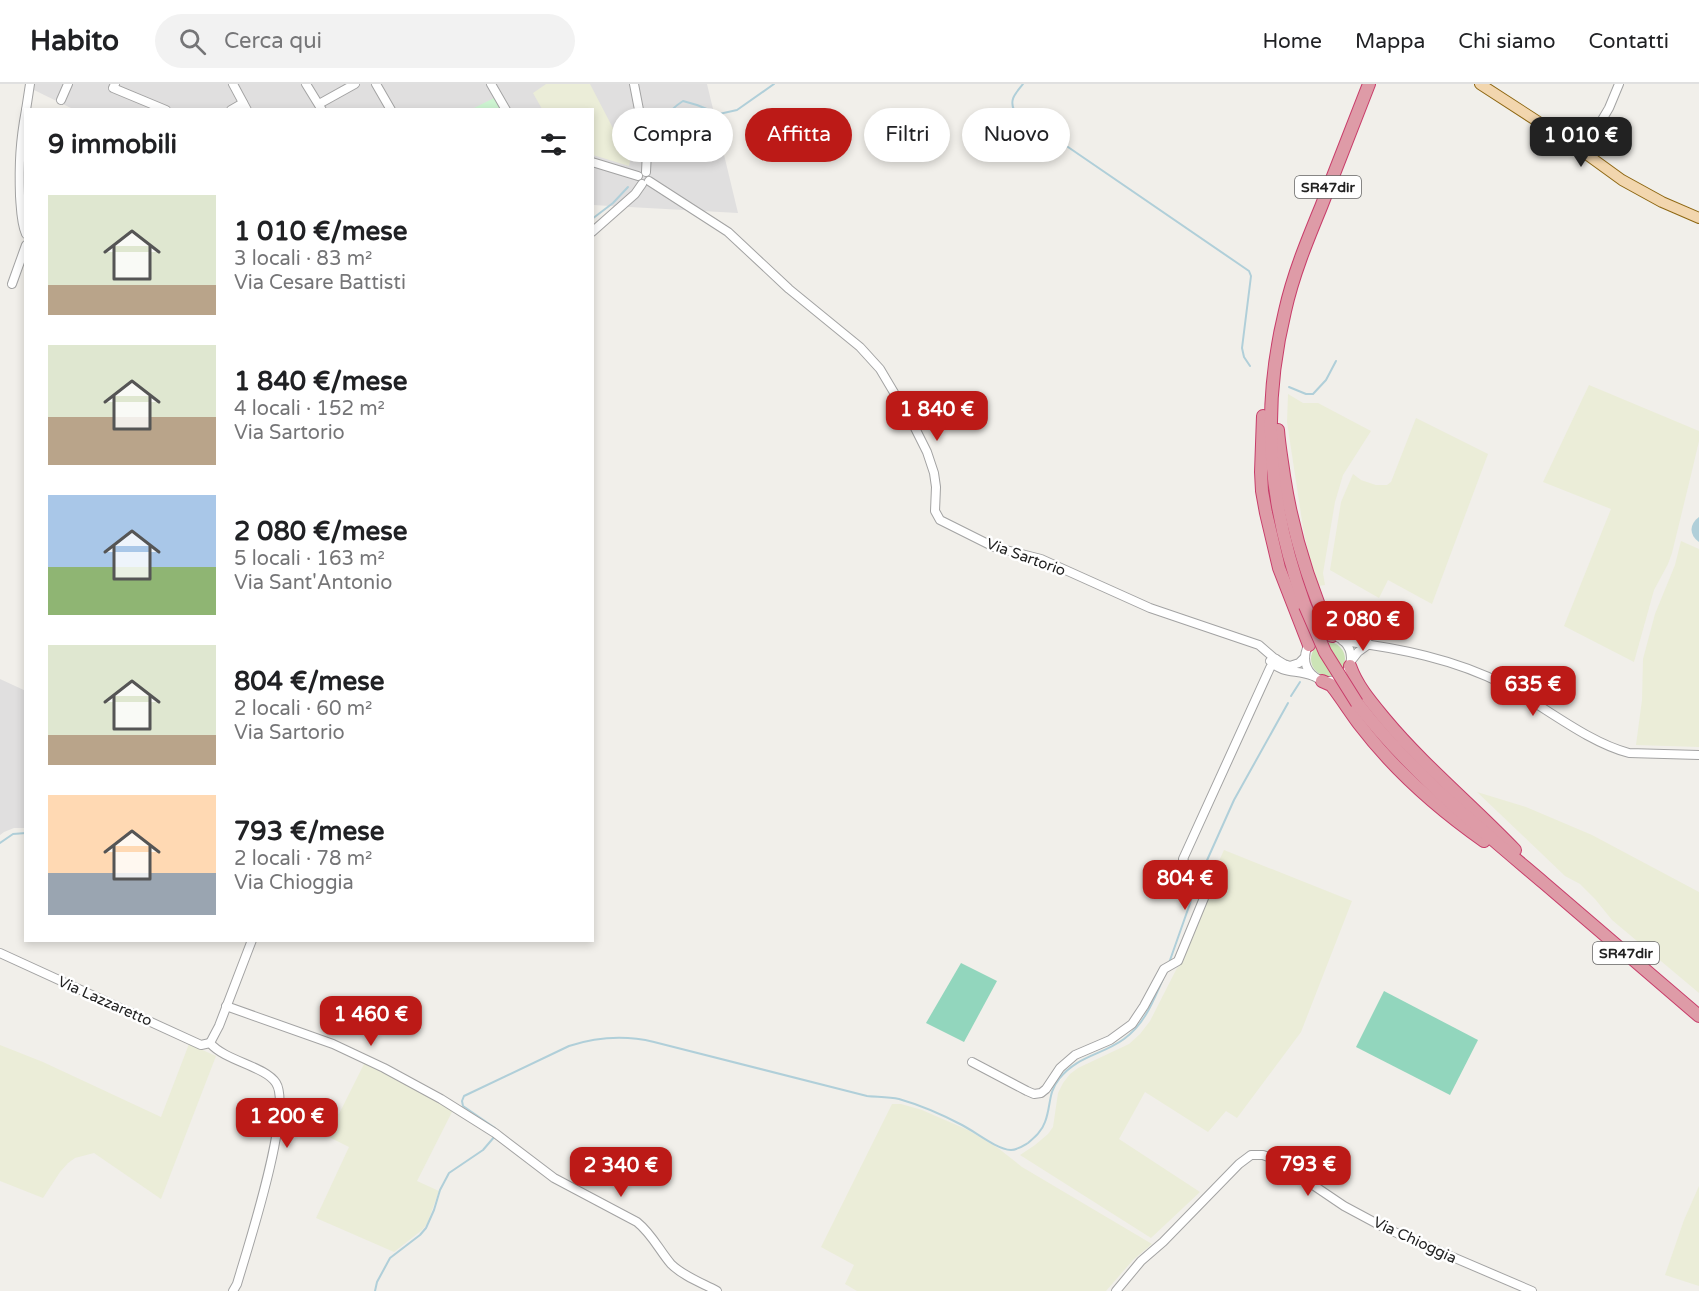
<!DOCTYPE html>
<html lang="it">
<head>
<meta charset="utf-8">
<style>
	body { margin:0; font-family:"Varela Round",sans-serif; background:#f2f2f2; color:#202124; height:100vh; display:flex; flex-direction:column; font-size:22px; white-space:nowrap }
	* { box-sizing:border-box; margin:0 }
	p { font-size:20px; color:#757577 }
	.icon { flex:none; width:33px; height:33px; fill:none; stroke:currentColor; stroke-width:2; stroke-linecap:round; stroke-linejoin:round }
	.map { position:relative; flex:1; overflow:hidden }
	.side { position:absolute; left:24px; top:24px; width:570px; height:834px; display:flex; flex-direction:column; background:#fff; border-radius:0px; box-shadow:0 3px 9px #0003 }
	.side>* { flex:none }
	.hud { position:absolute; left:612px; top:24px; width:570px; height:54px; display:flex; gap:12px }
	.price { position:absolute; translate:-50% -51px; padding:0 14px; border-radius:12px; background:#bc1a17; color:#fff; font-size:20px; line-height:39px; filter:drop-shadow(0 2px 3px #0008) }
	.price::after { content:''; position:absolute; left:50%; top:36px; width:18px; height:14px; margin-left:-9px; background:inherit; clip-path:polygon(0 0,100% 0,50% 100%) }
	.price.current { background:#222; color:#fff }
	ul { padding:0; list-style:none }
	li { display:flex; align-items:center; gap:18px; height:150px; padding:0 24px }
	li span { display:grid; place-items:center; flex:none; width:168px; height:120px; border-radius:0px; color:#555 }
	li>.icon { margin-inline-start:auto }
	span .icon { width:72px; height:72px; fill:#fffc; stroke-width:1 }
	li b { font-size:26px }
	h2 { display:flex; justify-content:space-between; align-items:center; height:72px; padding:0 24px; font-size:26px }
	.chip { padding:0 21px; border-radius:27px; background:#fff; box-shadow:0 3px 9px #0003; font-size:21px; line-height:54px }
	.chip.current { background:#bc1a17; color:#fff }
	header { display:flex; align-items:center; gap:36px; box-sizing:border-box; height:84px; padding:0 30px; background:#fff; border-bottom:2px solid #e0e0e0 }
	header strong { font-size:28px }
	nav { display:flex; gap:33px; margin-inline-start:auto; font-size:21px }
	.search { width:420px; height:54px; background:#f2f2f2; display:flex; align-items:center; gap:15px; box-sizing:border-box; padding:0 21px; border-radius:33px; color:#757577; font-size:22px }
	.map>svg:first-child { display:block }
	.residential { fill:#e0dfdf }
	.farmland { fill:#ebedd8 }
	.grass { fill:#cce4b6 }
	.park { fill:#cdf4d1 }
	.pitch { fill:#92d6bd }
	.water { fill:#b0cfd9 }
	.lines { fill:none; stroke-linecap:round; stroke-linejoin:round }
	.stream { stroke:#b0cfd9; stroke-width:2 }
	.minor-casing { stroke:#a3a3a3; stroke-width:10 }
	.major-casing { stroke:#8e6712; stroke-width:12 }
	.highway-casing { stroke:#c83d6a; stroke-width:14 }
	.minor { stroke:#fff; stroke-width:8 }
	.major { stroke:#f2d6ae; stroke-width:10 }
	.highway { stroke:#de9ba7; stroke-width:12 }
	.highway-bridge-casing { stroke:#c83d6a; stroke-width:14; stroke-linecap:butt }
	.highway-bridge { stroke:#de9ba7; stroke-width:12 }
	.labels { text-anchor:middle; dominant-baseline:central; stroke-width:5; stroke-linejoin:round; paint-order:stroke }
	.shield { fill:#fff; stroke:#646464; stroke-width:1.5 }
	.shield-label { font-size:14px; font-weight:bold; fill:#222 }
	.street-label { font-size:15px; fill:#222; stroke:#fff }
</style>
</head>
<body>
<header>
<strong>Habito</strong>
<div class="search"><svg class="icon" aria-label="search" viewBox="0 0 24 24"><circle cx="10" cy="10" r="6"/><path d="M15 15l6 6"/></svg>Cerca qui</div>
<nav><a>Home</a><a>Mappa</a><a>Chi siamo</a><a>Contatti</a></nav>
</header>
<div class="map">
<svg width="1699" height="1207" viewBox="0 0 1699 1207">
	<rect width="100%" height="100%" fill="#f1efea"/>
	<g class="residential">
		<path d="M35,0H707L738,129L593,121L592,26L501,25L494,15L472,26H75L34,6Z"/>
		<path d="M0,595L26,607L25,744H14L4,748L0,751Z"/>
	</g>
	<g class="farmland">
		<path d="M546,0H590L630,77L629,82L593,71L592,26L542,25L533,9Z"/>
		<path d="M1589,301L1699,347V357L1691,391L1672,469L1668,480L1654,506L1634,578L1564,542L1611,425L1543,398Z"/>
		<path d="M1288,310L1303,319H1318L1371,347L1343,391L1335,418L1323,489L1325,501L1318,502L1315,495L1304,450L1287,338Z"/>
		<path d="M1416,334L1488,370L1432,520L1388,496L1379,514L1330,486L1341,418L1353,390L1361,396L1376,401H1387L1391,398Z"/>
		<path d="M1681,457L1699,465V663L1636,661L1642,616L1643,575L1655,530L1675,481Z"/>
		<path d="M1477,708L1526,723L1592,751L1699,808V909L1612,836L1595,815L1580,800L1565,792Z"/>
		<path d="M1224,766L1352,817L1301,948L1237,1034L1226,1027L1208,1048L1145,1008L1119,1055L1200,1108L1151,1154L1020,1071L1035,1061L1048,1050L1053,1043L1058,1009L1063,999L1070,990L1078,984L1129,960L1140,950L1150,937L1177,884L1181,880L1214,800V788Z"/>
		<path d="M189,960L216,972L161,1115L94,1069L75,1074L68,1079L60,1088L43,1114L0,1097V961L43,978L161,1033Z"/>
		<path d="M365,978L453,1026L417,1097L439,1107L427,1140L422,1146L394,1168L316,1134L349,1063L321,1049L331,1027L339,1030Z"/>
		<path d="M892,1020H901L922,1026L968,1046L998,1064L1022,1083L1152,1160L1133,1176L1106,1207H857L845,1200L854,1181L821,1163Z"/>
		<path d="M1699,1102V1202L1665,1191L1684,1136Z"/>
	</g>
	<circle class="grass" cx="1328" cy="575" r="17"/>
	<path class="park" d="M494,14L501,25H472Z"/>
	<g class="pitch">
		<path d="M961,879L997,897L964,958L926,939Z"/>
		<path d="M1384,907L1478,956L1450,1011L1356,963Z"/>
	</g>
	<path class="water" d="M1699,433V458C1689,451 1689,440 1699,433Z"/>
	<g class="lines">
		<g class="stream">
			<path d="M1023,0C1016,9 1009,15 1014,26L1249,187L1251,192L1242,264L1244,273L1250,282"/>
			<path d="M649,59C658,42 667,27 683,17L697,21L719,30L737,26L774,0"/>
			<path d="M592,135L613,119L628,103"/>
			<path d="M1289,303L1306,310H1313L1326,296L1336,277"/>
			<path d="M1291,612L1300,598"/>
			<path d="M0,759L13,750L26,749"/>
			<path d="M1204,783L1234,716L1288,619"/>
			<path d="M1169,879L1199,794"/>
			<path d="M495,1044L463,1022L462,1017L464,1012L569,962C597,953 625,951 654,958L867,1012C877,1013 889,1013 899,1015C920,1021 943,1031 962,1041C976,1048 996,1065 1011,1066C1017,1066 1023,1062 1028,1059C1035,1053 1042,1047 1045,1038C1051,1023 1048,1008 1059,995C1077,972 1102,971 1124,955C1145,940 1153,917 1163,895"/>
			<path d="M375,1207L377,1198L390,1174L420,1151L426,1144L434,1126L440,1106L449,1089L483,1066L495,1052"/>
		</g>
		<defs>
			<g id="minor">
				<path d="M115,0L113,4L166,26"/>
				<path d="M233,0L247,26"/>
				<path d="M306,0L322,26"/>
				<path d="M376,0L391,26"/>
				<path d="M491,0L506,26"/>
				<path d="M634,0L647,67L646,88"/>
				<path d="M61,16L68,0"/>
				<path d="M319,20L355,0"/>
				<path d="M26,26C20,58 19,80 20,112C21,125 21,139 26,150"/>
				<path d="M26,26L30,0"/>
				<path d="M231,26L243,19"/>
				<path d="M1583,68L1609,24L1619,0"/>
				<path d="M592,78L638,92"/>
				<path d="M649,97L728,148L789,205L860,263L880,285L915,344L927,368L934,389L936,403L935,427L940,436L994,463L1041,475L1150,524L1259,561L1274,574L1284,580L1290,582L1299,579L1305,573"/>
				<path d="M592,148L635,110L642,100"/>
				<path d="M12,200L26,161"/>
				<circle cx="1328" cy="574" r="23"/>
				<path d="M1343,557C1398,564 1455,575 1505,601C1544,622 1587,658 1629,669L1699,671"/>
				<path d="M1270,577C1284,591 1296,585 1313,592"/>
				<path d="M1351,577L1358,568L1369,560"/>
				<path d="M0,869L201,961L210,959"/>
				<path d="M226,922L333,960L384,984L441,1015L495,1049L554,1094L637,1138C652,1150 659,1166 671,1180C683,1192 702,1199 717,1207"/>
				<path d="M210,959C225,977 265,982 276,999C293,1025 247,1166 237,1200L233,1207"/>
				<path d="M210,959L219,942L252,856"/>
				<path d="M972,978L1027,1007L1034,1010L1041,1009L1046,1005L1060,984L1075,971L1110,956L1132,940L1144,922L1164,885L1178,877L1211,797L1207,790C1198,787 1186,785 1183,775L1270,584L1276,575"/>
				<path d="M1116,1207L1141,1177L1163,1158L1239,1080L1251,1071H1263L1276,1076L1344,1122L1385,1144L1532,1207"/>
			</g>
			<path id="major" d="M1480,0L1571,59L1622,96L1662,118L1699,134"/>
			<g id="highway">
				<path d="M1263,332L1261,388L1262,407L1266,429L1279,484L1309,561"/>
				<path d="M1278,346C1279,361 1282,377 1284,392C1293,450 1308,499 1332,552"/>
				<path d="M1305,522C1269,423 1260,330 1285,227C1293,191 1307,157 1321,123C1337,82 1353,41 1369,0"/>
				<path d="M1350,582C1357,602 1371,618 1385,635C1424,682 1472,721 1515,766"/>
				<path d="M1322,597L1331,601L1335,606C1343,617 1351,629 1359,640C1394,686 1437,724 1484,757"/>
				<path d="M1357,619C1410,688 1478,743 1544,799C1596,843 1647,888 1699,932"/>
			</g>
		</defs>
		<use href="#minor" class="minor-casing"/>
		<use href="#major" class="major-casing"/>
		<use href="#highway" class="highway-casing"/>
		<use href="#minor" class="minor"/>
		<use href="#major" class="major"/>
		<use href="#highway" class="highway"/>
		<defs>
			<path id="highway-bridge" d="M1305,522L1325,568L1357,619"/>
		</defs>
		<use href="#highway-bridge" class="highway-bridge-casing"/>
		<use href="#highway-bridge" class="highway-bridge"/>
	</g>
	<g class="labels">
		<g class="shield">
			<rect x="1295" y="92" width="66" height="22" rx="4.5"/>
			<rect x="1593" y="858" width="66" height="22" rx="4.5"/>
		</g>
		<g class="shield-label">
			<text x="1328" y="103">SR47dir</text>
			<text x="1626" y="869">SR47dir</text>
		</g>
		<g class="street-label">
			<text transform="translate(1026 473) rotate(20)">Via Sartorio</text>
			<text transform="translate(105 917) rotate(24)">Via Lazzaretto</text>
			<text transform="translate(1415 1156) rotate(25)">Via Chioggia</text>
		</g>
	</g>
</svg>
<b class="price current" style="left:1581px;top:84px">1 010 €</b>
<b class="price" style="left:937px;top:358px">1 840 €</b>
<b class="price" style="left:1363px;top:568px">2 080 €</b>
<b class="price" style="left:1533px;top:633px">635 €</b>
<b class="price" style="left:1185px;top:827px">804 €</b>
<b class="price" style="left:371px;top:963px">1 460 €</b>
<b class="price" style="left:287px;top:1065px">1 200 €</b>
<b class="price" style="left:1308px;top:1113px">793 €</b>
<b class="price" style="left:621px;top:1114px">2 340 €</b>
<div class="hud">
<a class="chip">Compra</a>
<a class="chip current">Affitta</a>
<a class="chip">Filtri</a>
<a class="chip">Nuovo</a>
</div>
<section class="side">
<h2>9 immobili<svg class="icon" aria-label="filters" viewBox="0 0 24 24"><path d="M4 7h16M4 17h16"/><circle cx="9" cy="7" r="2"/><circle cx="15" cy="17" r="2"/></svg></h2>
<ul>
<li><span style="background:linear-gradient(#dfe7d0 75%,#b9a48a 0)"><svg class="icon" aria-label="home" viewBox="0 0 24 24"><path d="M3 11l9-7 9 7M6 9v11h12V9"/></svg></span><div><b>1 010 €/mese</b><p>3 locali · 83 m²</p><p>Via Cesare Battisti</p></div></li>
<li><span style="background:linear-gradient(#dfe7d0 60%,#b9a48a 0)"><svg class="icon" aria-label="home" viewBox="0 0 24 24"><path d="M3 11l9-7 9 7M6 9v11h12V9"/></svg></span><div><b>1 840 €/mese</b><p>4 locali · 152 m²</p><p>Via Sartorio</p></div></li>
<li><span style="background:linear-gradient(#a9c7e8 60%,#8fb573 0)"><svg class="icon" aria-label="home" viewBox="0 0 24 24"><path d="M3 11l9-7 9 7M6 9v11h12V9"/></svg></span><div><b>2 080 €/mese</b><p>5 locali · 163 m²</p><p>Via Sant'Antonio</p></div></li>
<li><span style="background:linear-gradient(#dfe7d0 75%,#b9a48a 0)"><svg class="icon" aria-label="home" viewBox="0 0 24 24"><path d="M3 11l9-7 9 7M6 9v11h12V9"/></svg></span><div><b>804 €/mese</b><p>2 locali · 60 m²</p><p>Via Sartorio</p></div></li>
<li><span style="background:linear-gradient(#ffd9b3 65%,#9aa5b1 0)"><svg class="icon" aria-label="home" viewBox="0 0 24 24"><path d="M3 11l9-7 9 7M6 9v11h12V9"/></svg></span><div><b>793 €/mese</b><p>2 locali · 78 m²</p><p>Via Chioggia</p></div></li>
</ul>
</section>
</div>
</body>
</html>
